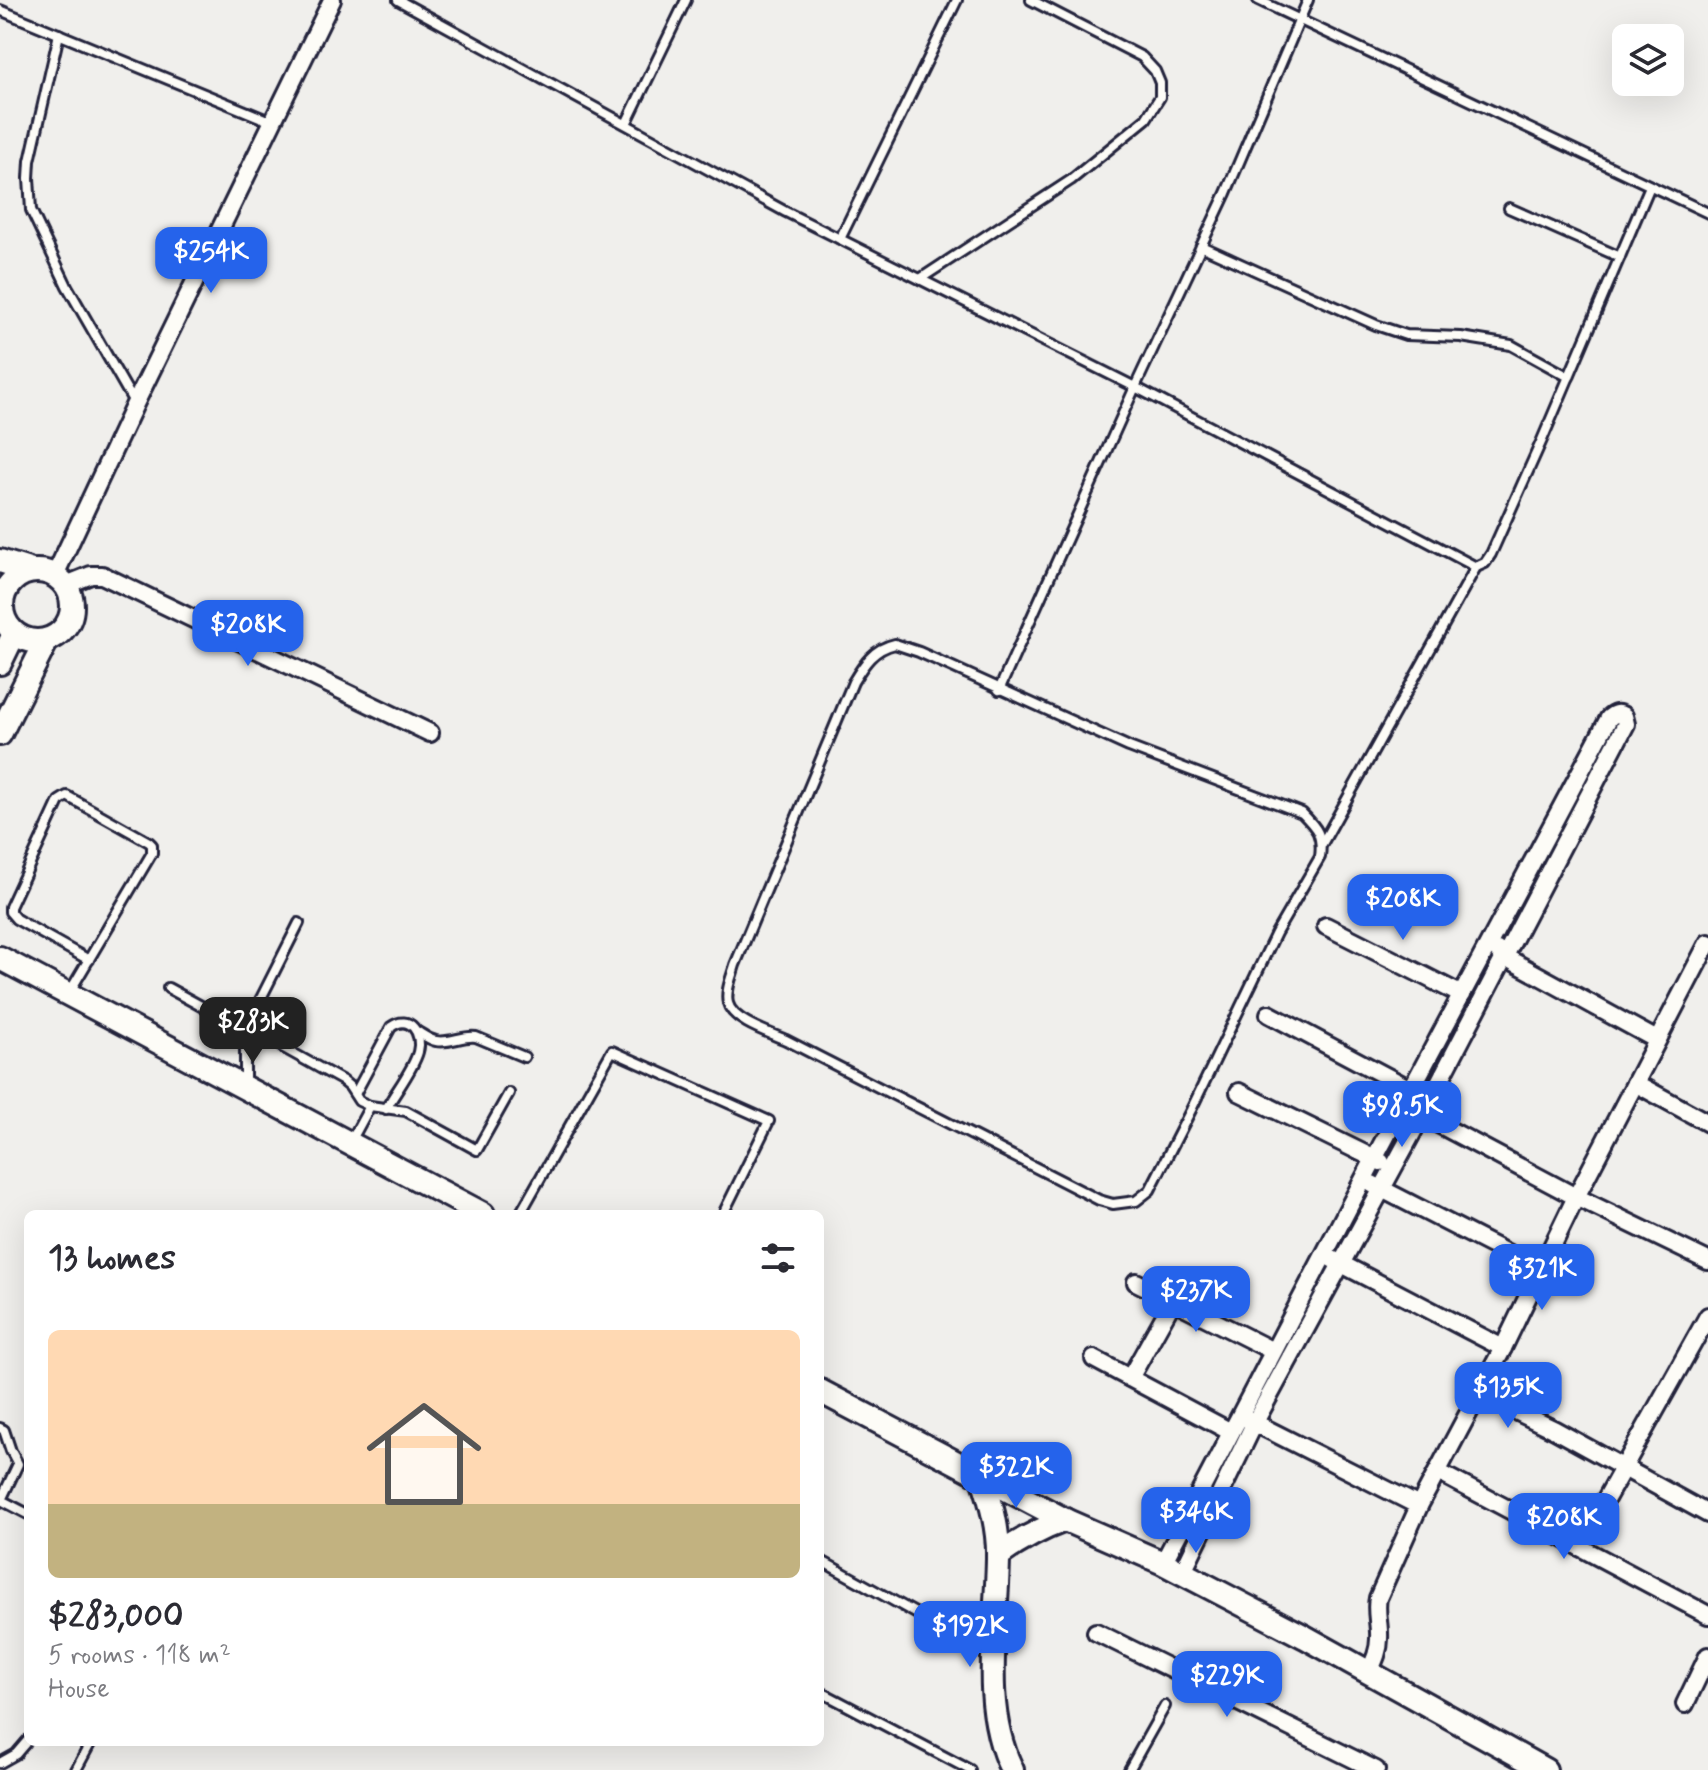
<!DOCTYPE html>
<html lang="en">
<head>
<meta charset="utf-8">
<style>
	body { margin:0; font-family:Mynerve,sans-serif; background:#f2f2f3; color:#2b2b33; height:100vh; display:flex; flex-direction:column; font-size:30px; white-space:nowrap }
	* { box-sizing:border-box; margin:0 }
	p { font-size:26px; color:#7c7c81 }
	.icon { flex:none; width:44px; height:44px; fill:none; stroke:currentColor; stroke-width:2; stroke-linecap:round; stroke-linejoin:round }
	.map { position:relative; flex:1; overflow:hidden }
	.drawer { position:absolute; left:24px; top:1210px; width:800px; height:536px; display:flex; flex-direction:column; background:#fff; border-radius:12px; box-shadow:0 8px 32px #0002 }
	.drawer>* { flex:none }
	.buttons { position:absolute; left:1612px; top:24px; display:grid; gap:16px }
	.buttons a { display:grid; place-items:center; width:72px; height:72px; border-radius:12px; background:#fff; box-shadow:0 8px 32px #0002; font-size:40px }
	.price { position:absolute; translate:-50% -68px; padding:0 18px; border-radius:16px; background:#2563eb; color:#fff; font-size:26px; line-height:52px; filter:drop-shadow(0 2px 4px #0008) }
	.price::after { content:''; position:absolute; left:50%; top:48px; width:24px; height:18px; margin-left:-12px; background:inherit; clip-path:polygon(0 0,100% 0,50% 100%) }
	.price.active { background:#222; color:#fff }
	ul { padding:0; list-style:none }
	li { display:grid; align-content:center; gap:16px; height:424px; padding:0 24px }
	li span { display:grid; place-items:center; height:248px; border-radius:12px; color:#555 }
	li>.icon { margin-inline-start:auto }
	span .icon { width:144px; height:144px; fill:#fffc; stroke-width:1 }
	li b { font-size:34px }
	h2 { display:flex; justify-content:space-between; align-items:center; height:96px; padding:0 24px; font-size:34px }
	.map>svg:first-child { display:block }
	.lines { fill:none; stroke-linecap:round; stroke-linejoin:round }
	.lane-casing { stroke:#22223b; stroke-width:14 }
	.street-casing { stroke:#22223b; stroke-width:22 }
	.secondary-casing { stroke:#22223b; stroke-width:28 }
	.lane { stroke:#fdfcf7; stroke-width:8 }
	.street { stroke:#fdfcf7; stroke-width:16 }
	.secondary { stroke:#fdfcf7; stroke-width:22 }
</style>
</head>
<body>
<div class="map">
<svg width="1708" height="1770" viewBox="0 0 1708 1770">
	<rect width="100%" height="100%" fill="#f0efec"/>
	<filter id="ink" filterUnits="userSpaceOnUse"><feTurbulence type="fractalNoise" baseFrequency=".0125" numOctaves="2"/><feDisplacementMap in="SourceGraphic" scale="16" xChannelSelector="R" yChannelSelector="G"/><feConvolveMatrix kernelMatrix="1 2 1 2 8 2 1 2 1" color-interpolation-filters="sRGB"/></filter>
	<g filter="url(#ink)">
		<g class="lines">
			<defs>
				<g id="lane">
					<path d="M398,0L786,212L1135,387L1476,567L1485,563L1491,554L1542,440L1650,186"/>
					<path d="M1258,0L1708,213"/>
					<path d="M0,10L272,122"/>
					<path d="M59,34L30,161L29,178L31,210L67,286L135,404"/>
					<path d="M626,124L686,0"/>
					<path d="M1509,208L1620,257"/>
					<path d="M840,239L957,0"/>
					<path d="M1201,246L1376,325L1406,335L1461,337L1511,345L1569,377"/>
					<path d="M920,279L1071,180L1146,119L1160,97V83L1155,71L1142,57L1031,0"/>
					<path d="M895,644L919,652L1129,747L1302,813C1317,828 1323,835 1320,857L1276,933L1191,1110L1150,1190L1136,1201L1113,1204L1099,1200L786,1040C770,1033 732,1021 728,1003C725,991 732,976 735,965L853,682C864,664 873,649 895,644Z"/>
					<path d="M999,690L1135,387L1226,193L1308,0"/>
					<path d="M1322,844L1476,567"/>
					<path d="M168,988L245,1030"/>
					<path d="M69,993L152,853V845L149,842L67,796L59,801L10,907V912L16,919L89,960"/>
					<path d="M418,1032C423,1035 430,1040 436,1041C449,1044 463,1035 476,1037L524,1057"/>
					<path d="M282,1047L343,1081L350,1087L359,1101L370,1106L406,1111L477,1150L509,1093"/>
					<path d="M245,1082V1030L299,923"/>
					<path d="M355,1094L391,1027C410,1013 423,1034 418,1052C413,1070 395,1092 386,1109"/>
					<path d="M350,1143L370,1106"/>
					<path d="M520,1214L612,1051L769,1121L723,1214"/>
					<path d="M0,1428L4,1430L11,1451L18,1464L1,1500L28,1514"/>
					<path d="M820,1560L989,1654"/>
					<path d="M820,1694H825L970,1770"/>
					<path d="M0,1763L16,1754L28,1740"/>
					<path d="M76,1770L91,1742"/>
					<path d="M1129,1770L1165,1706"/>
				</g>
				<g id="street">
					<path d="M55,575L135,404L332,0"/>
					<path d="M66,585L91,575H102L430,733"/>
					<path d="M1326,926L1462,995"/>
					<path d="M1497,950L1503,956L1657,1040"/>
					<path d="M1269,1014L1412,1090"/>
					<path d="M1635,1083L1708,1123"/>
					<path d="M1239,1092L1381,1162"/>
					<path d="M1412,1110L1576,1197L1708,1261"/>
					<path d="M1372,1184L1540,1270"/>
					<path d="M1332,1259L1503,1348"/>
					<path d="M1136,1282L1273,1351"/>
					<path d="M1094,1359L1231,1432"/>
					<path d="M1130,1378L1173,1301"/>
					<path d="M1479,1393L1555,1430L1708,1514"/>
					<path d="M1245,1418L1419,1506"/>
					<path d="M1438,1472L1708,1615"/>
					<path d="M1579,1547L1708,1316"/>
					<path d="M1163,1563L1374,1159L1609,718C1614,714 1617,712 1624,716L1626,724L1422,1115L1255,1422L1182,1573"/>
					<path d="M1096,1632L1376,1770"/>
					<path d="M1369,1672C1374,1661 1379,1651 1379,1639C1380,1625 1375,1611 1378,1598L1419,1506L1503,1348L1576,1197L1708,943"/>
					<path d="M1685,1704L1708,1656"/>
				</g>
				<g id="secondary">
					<path d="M0,561L32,571"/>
					<circle cx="37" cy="606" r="35"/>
					<path d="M0,663L14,634"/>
					<path d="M0,734L47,640"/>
					<path d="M0,958L483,1214"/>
					<path d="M820,1391L1065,1520L1163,1563L1305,1637L1545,1770"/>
					<path d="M982,1475C991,1502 999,1530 998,1559C997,1628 980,1705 1012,1770"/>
					<path d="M998,1556C1020,1540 1040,1529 1065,1520"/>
				</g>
			</defs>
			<use href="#lane" class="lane-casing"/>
			<use href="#street" class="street-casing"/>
			<use href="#secondary" class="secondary-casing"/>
			<use href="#lane" class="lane"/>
			<use href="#street" class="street"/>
			<use href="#secondary" class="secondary"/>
		</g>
	</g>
</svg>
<div class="buttons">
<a><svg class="icon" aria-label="layers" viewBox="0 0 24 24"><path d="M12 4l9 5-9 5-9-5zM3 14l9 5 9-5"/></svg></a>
</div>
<b class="price" style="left:211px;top:295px">$254K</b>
<b class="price" style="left:248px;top:668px">$208K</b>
<b class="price" style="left:1403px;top:942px">$208K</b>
<b class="price active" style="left:253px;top:1065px">$283K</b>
<b class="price" style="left:1402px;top:1149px">$98.5K</b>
<b class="price" style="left:1542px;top:1312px">$321K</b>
<b class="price" style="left:1196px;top:1334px">$237K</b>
<b class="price" style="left:1508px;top:1430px">$135K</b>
<b class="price" style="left:1016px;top:1510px">$322K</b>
<b class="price" style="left:1196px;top:1555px">$346K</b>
<b class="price" style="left:1564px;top:1561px">$208K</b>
<b class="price" style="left:970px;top:1669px">$192K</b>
<b class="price" style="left:1227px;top:1719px">$229K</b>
<section class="drawer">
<h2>13 homes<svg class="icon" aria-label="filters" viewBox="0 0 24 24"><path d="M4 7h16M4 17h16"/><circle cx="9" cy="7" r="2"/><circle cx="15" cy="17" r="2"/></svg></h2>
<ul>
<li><span style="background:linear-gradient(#ffd9b3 70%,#c2b280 0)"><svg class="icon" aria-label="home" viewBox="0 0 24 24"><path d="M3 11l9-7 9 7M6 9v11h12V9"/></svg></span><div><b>$283,000</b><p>5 rooms · 118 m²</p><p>House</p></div></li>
</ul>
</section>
</div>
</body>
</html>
